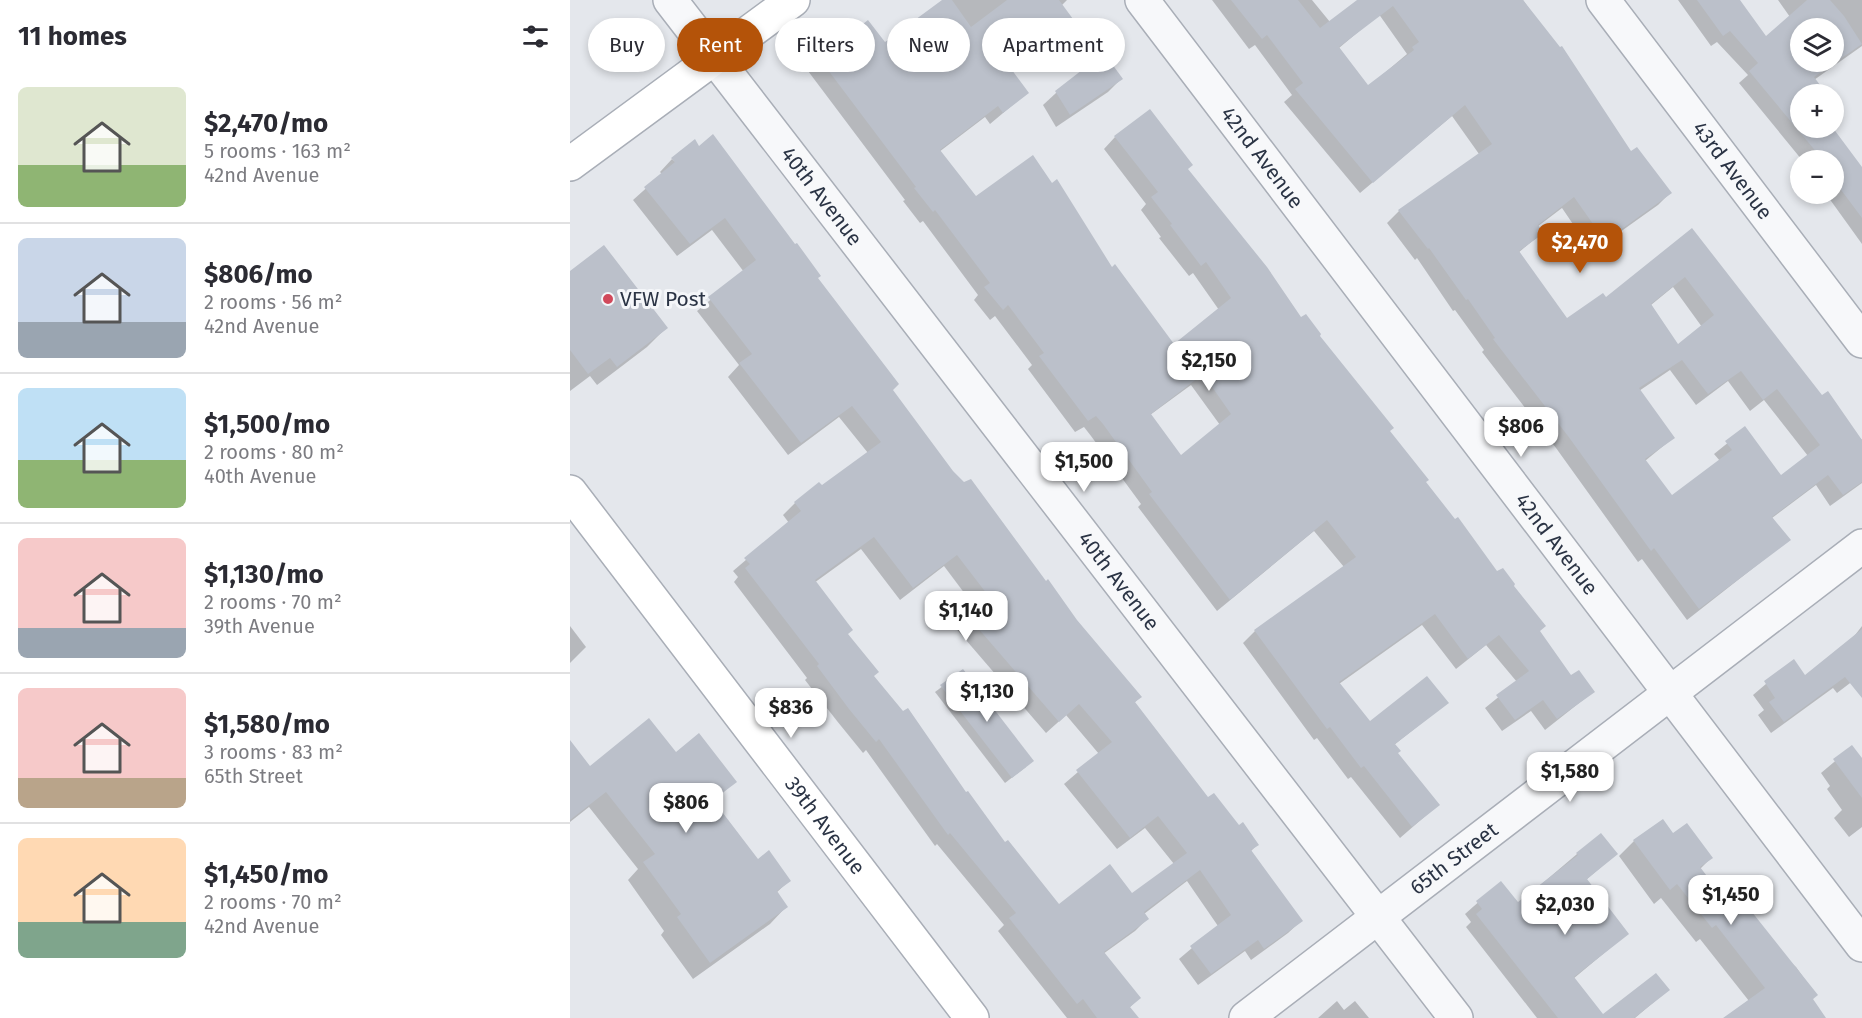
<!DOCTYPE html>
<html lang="en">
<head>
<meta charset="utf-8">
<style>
	body { margin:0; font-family:"Fira Sans",sans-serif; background:#f7f7f7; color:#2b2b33; height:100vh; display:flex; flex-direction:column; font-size:22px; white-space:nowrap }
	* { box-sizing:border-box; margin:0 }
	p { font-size:20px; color:#7c7c81 }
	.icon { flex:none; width:33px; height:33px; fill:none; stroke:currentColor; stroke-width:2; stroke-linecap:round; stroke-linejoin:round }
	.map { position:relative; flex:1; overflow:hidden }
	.panel { display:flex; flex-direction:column; background:#fff; width:570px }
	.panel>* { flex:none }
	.top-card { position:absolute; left:18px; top:18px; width:570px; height:54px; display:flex; gap:12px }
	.buttons { position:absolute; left:1220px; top:18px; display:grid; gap:12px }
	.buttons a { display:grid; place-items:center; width:54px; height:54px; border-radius:50%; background:#fff; box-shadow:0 3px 9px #0003; font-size:30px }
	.price { position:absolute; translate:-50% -51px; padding:0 14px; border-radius:12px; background:#fff; color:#222; font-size:20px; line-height:39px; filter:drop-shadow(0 2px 3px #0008) }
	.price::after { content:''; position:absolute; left:50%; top:36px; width:18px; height:14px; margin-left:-9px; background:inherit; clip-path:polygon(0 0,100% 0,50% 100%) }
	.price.on { background:#b45309; color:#fff }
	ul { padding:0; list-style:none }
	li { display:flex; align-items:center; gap:18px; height:150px; padding:0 18px }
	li+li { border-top:2px solid #e1e1e2 }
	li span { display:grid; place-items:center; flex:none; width:168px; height:120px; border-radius:9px; color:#555 }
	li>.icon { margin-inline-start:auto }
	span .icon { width:72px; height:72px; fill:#fffc; stroke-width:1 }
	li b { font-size:26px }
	h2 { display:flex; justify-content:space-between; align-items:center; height:72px; padding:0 18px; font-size:26px }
	.tag { padding:0 21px; border-radius:27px; background:#fff; box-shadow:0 3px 9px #0003; font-size:21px; line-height:54px }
	.tag.on { background:#b45309; color:#fff }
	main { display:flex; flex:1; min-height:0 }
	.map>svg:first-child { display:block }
	.shadow { fill:#0003; fill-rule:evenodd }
	.building { fill:#bbc0ca; fill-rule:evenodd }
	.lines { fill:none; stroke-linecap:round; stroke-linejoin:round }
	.street-casing { stroke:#a9aeb7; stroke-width:36 }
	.secondary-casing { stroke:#a9aeb7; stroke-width:36 }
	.street { stroke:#f7f8fa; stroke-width:33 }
	.secondary { stroke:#fff; stroke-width:33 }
	.poi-dot { fill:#d1495b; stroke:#f4f6f9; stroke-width:2 }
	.labels { text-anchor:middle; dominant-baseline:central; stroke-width:6; stroke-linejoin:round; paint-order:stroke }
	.street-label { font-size:21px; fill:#2b3445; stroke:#f4f6f9 }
	.poi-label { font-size:21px; fill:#2b3445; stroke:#f4f6f9; text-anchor:start }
</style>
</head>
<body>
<main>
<section class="panel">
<h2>11 homes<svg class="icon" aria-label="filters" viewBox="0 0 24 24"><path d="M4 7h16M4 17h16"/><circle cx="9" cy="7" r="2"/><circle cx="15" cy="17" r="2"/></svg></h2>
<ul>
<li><span style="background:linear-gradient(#dfe7d0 65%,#8fb573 0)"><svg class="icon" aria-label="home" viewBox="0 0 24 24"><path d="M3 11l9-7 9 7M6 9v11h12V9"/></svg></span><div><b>$2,470/mo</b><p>5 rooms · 163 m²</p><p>42nd Avenue</p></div></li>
<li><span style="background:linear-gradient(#c9d6e8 70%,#9aa5b1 0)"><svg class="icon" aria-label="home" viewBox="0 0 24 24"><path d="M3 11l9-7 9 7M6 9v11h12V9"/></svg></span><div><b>$806/mo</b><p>2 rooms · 56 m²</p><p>42nd Avenue</p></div></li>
<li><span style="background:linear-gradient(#bfe0f5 60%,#8fb573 0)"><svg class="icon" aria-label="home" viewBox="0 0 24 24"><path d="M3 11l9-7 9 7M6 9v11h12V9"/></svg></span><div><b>$1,500/mo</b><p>2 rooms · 80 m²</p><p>40th Avenue</p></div></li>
<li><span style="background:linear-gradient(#f6c9c9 75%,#9aa5b1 0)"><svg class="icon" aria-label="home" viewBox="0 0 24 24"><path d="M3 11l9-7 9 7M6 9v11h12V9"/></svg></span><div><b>$1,130/mo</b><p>2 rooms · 70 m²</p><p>39th Avenue</p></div></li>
<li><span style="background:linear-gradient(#f6c9c9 75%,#b9a48a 0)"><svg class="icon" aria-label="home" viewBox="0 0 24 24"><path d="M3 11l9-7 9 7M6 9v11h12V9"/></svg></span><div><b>$1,580/mo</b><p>3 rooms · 83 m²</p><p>65th Street</p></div></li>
<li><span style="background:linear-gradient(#ffd9b3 70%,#7fa58c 0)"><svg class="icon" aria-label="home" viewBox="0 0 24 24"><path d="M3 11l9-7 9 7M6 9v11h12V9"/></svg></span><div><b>$1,450/mo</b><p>2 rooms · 70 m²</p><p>42nd Avenue</p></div></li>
</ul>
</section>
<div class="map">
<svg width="1292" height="1018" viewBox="0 0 1292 1018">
	<rect width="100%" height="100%" fill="#e4e7ec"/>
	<g class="shadow">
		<path d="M374,0H497L491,6L501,19L439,68L457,93L420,124L415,117L369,152L405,198L542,269L604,346L649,310L623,273L619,276L589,238L591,237L571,210L576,204L534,149L545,137L616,169L731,319L748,336L854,482L927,573L942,586L968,632L1001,677L1023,692L975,730L961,711L932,731L915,708L947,682L916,645L886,669L852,625L769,684L800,724L877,703L824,745L826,753L868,805L830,838L781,777L778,779L747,738L744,740L673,643L685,631L774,567L744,531L647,611L568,507L571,504L521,436L514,427L505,432L458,369L462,365L425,316L420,320L404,300L408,295L353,221L350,223L333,201L335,200L238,71L250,59L314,44ZM621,385L650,425L611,457L580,415Z"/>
		<path d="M642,0H742L760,22H800L769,48L798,87L837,54L801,3L804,0H953L1061,153L1100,193L1088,205L1022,252L992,208L967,227L972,233L948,253L997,320L1036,299L1122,230L1252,397L1292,440V483L1260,506L1246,485L1202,518L1219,540L1117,620L1072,559L1068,562L986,448L912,352L914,350L885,310L883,311L847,258L845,260L817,223L829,211L909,154L882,116L790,193L714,102L722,95L685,45L679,49ZM1103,287L1132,327L1108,346L1081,305ZM1100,370L1126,405L1158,381L1180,411L1194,400L1238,456L1211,477L1175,429L1144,454L1150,461L1102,497L1075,461L1103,438L1069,391Z"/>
		<path d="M1108,0H1168L1195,38L1220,17L1208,0H1292V46L1244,80L1248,85L1239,94H1230V128H1262L1292,169V244L1256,194H1263V160H1232L1169,83L1178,75L1147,42L1141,46ZM1230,28H1263V62H1230Z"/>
		<path d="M551,79L538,92L486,127L473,105L486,93Z"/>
		<path d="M102,159L246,278L321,390L382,472L570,697L564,703L638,799L687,845L681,851L731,921L718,933L681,960L675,951L628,985L609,959L648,926L617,881L574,914L577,919L565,931L533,954L569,998L559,1008L567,1018H497L428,931L434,925L367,844L365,846L296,750L293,753L267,721L235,680L237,678L164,582L168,577L163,571L219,523L213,515L225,503L249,484L252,487L298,453L269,417L218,455L158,377L169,365L127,311L174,272L142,230L107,256L63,200L92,174L90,172ZM291,549L330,600L374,566L404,606L383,625L476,733L496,715L529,754L494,784L547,849L575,828L604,864L562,895L489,906L435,845L302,676L244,583Z"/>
		<path d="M0,273L96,328L77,347L27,385L20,376L0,391Z"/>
		<path d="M0,626L16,647L0,663Z"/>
		<path d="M1292,626V674L1267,693L1263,688L1201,733L1188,715L1194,710L1183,695L1223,661L1234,677L1282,639Z"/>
		<path d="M393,671L456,767L435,783L365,692Z"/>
		<path d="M1282,747L1292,760V827L1279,837L1264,818L1272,810L1257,789L1260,786L1251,773Z"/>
		<path d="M105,754L165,781L143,802L188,861L219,881L206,893L216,907L200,924L123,979L91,935L94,931L58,880L68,869L19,807L0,822V760L19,768Z"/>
		<path d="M1102,835L1141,858L1130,869L1163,912L1226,967L1246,995L1242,1000L1254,1018H1160L1179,1001L1130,939L1126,942L1091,898L1084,904L1049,856L1064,841Z"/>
		<path d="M1007,854H1046L1016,880L1057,934L1003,979L1033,1016L1098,990L1065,1018H967L896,927L901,922L895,914L930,883L948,904Z"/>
		<path d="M767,1001L774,1010L785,1001L799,1018H748Z"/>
	</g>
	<g class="building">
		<path d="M372,0H382L401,27L437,0H489L503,19L439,66L459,93L433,113L428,106L370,150L406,196L463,155L482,183L487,179L542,267L545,264L604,344L661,298L636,262L631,266L600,225L602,224L581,197L588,192L544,136L580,109L623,165L618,169L697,267L731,317L736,314L751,334L750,336L824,428L820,431L859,480L856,482L885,519L888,517L927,571L933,568L945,584L944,586L976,626L970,631L1001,675L1009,670L1025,692L987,719L973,700L945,720L926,695L959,671L929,635L898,659L865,614L769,682L800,721L857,676L879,703L825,744L831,751L828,753L870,805L842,827L794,766L791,768L760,727L757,729L684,630L786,557L757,520L660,600L579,494L582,492L533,424L526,416L518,421L469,356L474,353L438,305L433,310L414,287L420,283L365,210L363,212L344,188L346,187L249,58L298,20L315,42ZM633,374L661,414L611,455L581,414Z"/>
		<path d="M661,0H728L750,28L787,0H953L990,47L992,46L1061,151L1067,147L1102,193L1035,241L1004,197L968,225L974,233L949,251L997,318L1033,293L1036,297L1122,228L1252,395L1258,391L1292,440V482L1273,495L1258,475L1202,517L1221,540L1129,609L1084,548L1081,551L998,436L923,339L925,338L898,299L896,300L859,248L858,249L828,210L922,144L895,105L803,183L725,89L733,83L697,35L692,39ZM823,6L849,42L842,47L844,50L798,85L769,47ZM1115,277L1144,315L1108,344L1081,304ZM1112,360L1138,394L1171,371L1193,400L1207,389L1250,445L1211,475L1175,426L1155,441L1162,450L1102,495L1075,459L1105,438L1069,388Z"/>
		<path d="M1127,0H1170L1196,36L1237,0H1260L1274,16L1292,44L1244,77L1250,85L1240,94H1230V128H1263L1292,167V218L1263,179V160H1253L1179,71L1188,63L1160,31L1153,36ZM1230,28H1263V62H1230Z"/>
		<path d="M534,53L553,79L500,115L485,91Z"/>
		<path d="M143,134L225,244L227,243L251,276L248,278L329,384L323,390L383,471L394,482L401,479L476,581L478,579L507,620L572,697L565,702L638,797L644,793L669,825L673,822L689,845L681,850L733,921L694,949L688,940L641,974L620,946L661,915L630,870L574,912L579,919L534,952L571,998L560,1007L569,1018H527L513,999L507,1004L439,918L446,913L380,833L378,835L309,739L306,742L279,709L247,666L249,664L175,568L180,564L174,558L231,511L224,502L249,482L252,485L311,442L282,406L231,443L169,363L182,354L138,297L186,260L155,218L120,244L74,187L105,162L101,158L125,139L129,146ZM304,537L343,588L387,555L417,594L394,612L489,722L509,704L542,742L506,770L560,838L588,816L617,853L562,893L540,864L489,904L438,840L435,842L398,791L396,792L338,708L333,711L304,676L309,672L278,634L283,630L245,580Z"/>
		<path d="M34,245L98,328L47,367L40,358L18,374L0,350V271Z"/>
		<path d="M1292,629V698L1275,677L1214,722L1199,702L1205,698L1194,681L1224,659L1235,675Z"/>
		<path d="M393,669L464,761L442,778L370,685Z"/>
		<path d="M79,718L106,752L129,733L167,782L143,800L188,859L199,850L221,881L207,891L218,907L140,963L107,917L111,914L73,862L85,854L36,792L0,820V740L20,766Z"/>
		<path d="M1282,745L1292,758V798L1263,759Z"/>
		<path d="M1093,819L1103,833L1117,823L1143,858L1130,867L1163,910L1174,902L1248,995L1243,999L1256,1018H1153L1195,988L1146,925L1142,928L1107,884L1100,890L1063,840Z"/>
		<path d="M1031,833L1048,854L1017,879L1059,934L1004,977L1033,1014L1086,973L1100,990L1064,1018H988L906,914L912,909L906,901L931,881L948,902L1008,855L1006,853Z"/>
	</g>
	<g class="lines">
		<defs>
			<g id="street">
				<path id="s1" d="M100,0L886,1018"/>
				<path id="s2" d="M572,0L1292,945"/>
				<path id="s3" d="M1033,0L1292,341"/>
				<path id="s4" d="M676,1018L1292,546"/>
			</g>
			<g id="secondary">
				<path d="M0,164L223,0"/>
				<path id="s5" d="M0,492L402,1018"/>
			</g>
		</defs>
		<use href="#street" class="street-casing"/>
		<use href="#secondary" class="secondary-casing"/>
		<use href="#street" class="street"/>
		<use href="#secondary" class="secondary"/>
	</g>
	<circle class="poi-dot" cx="38" cy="299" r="6"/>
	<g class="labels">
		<g class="street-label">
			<text stroke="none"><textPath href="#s2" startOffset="198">42nd Avenue</textPath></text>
			<text stroke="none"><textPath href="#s3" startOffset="214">43rd Avenue</textPath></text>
			<text stroke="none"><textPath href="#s1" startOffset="248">40th Avenue</textPath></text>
			<text stroke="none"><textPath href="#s2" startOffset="684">42nd Avenue</textPath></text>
			<text stroke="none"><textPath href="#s1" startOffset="734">40th Avenue</textPath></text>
			<text stroke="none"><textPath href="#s5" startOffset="420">39th Avenue</textPath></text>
			<text stroke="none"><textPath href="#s4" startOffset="262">65th Street</textPath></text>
		</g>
		<g class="poi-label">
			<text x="50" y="299">VFW Post</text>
		</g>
	</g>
</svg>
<div class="buttons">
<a><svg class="icon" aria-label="layers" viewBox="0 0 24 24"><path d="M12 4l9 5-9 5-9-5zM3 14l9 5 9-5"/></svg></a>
<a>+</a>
<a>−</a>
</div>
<b class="price on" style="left:1010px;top:274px">$2,470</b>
<b class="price" style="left:639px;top:392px">$2,150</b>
<b class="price" style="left:951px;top:458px">$806</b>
<b class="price" style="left:514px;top:493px">$1,500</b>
<b class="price" style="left:396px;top:642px">$1,140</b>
<b class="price" style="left:417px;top:723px">$1,130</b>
<b class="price" style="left:221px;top:739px">$836</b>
<b class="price" style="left:1000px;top:803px">$1,580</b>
<b class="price" style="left:116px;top:834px">$806</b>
<b class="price" style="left:1161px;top:926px">$1,450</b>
<b class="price" style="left:995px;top:936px">$2,030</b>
<div class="top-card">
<a class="tag">Buy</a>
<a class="tag on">Rent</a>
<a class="tag">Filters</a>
<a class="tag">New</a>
<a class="tag">Apartment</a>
</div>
</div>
</main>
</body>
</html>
